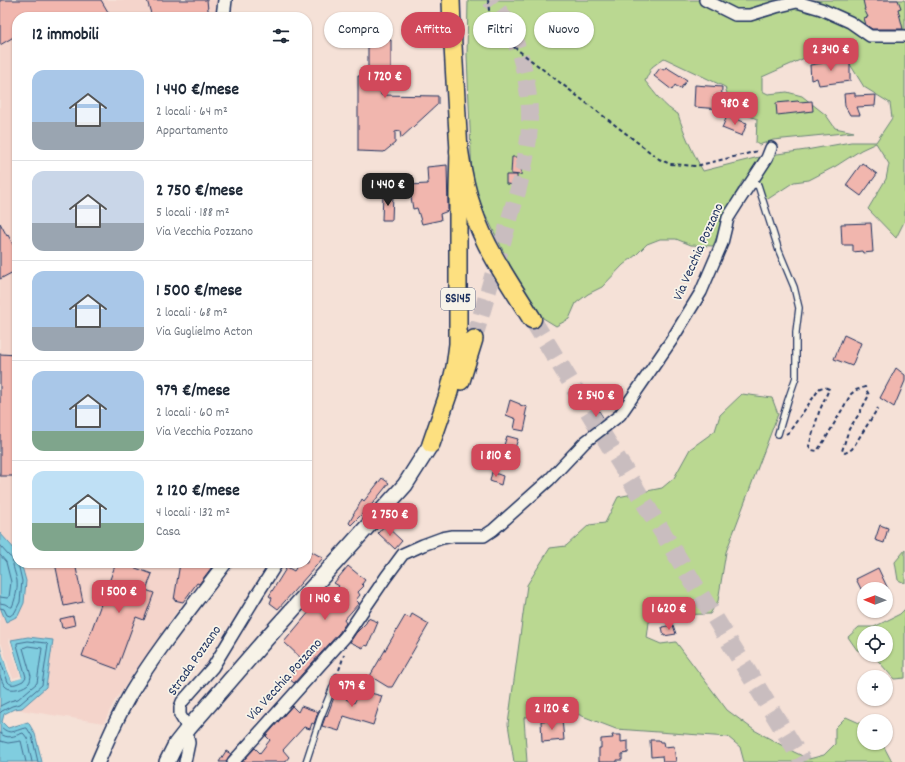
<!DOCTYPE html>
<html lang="it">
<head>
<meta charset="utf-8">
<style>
	body { margin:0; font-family:Dekko,sans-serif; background:#f2f2f3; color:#1f2937; height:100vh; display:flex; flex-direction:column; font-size:15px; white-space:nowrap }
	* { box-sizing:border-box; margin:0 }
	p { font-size:13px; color:#747a83 }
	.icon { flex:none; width:22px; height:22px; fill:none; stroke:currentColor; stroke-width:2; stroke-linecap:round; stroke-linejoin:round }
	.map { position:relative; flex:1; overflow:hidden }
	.details { position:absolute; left:12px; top:12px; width:300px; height:556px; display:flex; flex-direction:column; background:#fff; border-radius:16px; box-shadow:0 1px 3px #0004 }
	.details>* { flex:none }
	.hud { position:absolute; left:324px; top:12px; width:380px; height:36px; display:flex; gap:8px }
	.needle { width:26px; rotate:271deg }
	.buttons { position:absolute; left:857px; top:582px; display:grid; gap:8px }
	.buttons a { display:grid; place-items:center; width:36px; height:36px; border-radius:50%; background:#fff; box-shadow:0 1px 3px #0004; font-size:20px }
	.price { position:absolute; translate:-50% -34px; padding:0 9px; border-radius:8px; background:#d1495b; color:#fff; font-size:13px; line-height:26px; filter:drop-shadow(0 1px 2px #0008) }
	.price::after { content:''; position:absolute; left:50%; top:24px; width:12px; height:9px; margin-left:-6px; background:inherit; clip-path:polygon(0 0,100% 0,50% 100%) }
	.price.selected { background:#222; color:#fff }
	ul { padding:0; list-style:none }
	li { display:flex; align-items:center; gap:12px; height:100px; padding:0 20px }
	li+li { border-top:1px solid #e0e1e3 }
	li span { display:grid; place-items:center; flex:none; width:112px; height:80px; border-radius:12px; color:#555 }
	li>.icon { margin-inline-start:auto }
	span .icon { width:48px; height:48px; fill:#fffc; stroke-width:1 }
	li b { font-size:17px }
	h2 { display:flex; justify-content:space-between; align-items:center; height:48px; padding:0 20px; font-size:17px }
	.chip { padding:0 14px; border-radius:18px; background:#fff; box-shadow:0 1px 3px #0004; font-size:14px; line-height:36px }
	.chip.selected { background:#d1495b; color:#fff }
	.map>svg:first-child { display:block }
	.built { fill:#f4d4cb }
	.green { fill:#bad891; stroke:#6a8478; fill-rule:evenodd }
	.water { fill:#80cddf; stroke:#588eab }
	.pier { fill:#f5e1d7 }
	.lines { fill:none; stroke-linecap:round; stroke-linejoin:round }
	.shore { stroke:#436e92; stroke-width:1 }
	.building { fill:#f1b6ae; stroke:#1b2f5e }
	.primary-tunnel { stroke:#c9bdbf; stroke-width:17; stroke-dasharray:17 8; stroke-linecap:butt }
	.trunk-tunnel { stroke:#c9bdbf; stroke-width:18; stroke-dasharray:18 9; stroke-linecap:butt }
	.service-casing { stroke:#1b2f5e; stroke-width:8 }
	.minor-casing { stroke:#1b2f5e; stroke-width:14 }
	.tertiary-casing { stroke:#1b2f5e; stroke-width:16 }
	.secondary-casing { stroke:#1b2f5e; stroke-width:18 }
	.primary-casing { stroke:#1b2f5e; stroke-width:20 }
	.trunk-casing { stroke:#1b2f5e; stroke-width:21 }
	.path { stroke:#1b2f5e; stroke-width:2; stroke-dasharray:4 3; stroke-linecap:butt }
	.service { stroke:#f7f3e8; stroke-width:5.5 }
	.minor { stroke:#f7f3e8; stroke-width:11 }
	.tertiary { stroke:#f7f3e8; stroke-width:13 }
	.secondary { stroke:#f7f3e8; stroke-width:15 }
	.primary { stroke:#fde080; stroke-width:17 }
	.trunk { stroke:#fde080; stroke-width:18 }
	.labels { text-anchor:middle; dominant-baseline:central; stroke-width:3.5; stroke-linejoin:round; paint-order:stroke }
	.shield { fill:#f7f3e8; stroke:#5d6a87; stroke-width:1 }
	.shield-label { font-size:13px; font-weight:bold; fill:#1b2f5e }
	.street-label { font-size:14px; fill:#1b2f5e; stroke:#f7f3e8 }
</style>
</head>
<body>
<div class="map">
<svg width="905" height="762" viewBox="0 0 905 762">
	<rect width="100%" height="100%" fill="#f5e1d7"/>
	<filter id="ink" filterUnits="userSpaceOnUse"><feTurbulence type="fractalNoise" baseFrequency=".025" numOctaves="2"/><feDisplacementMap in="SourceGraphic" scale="8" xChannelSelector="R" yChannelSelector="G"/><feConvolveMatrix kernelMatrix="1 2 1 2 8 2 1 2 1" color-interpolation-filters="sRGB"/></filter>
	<g filter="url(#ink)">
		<g class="built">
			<path d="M0,0H219L217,17H17V552L0,533Z"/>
			<path d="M21,563H217L183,602L114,702L104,723L14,709L0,652V607L6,622L26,581Z"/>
		</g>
		<g class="green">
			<path d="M468,0H905V220L896,238L868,209L886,179L889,164L876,143L861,150L836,166L809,180L794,182L768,199L757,188L743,180L730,204L713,246L691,245L676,239H660L647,244L636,255L623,265L602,287L588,294L576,303L569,319L556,326L543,318L511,267L481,205L472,177L467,55ZM834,51L848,61L864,87L890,103L892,118L876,142H851L806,150L763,156L703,171C693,153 684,134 678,114C664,107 655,93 645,81L652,67L664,58L725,87L732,109L757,119L756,143L759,145L773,140L854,132L835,128L826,115L802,96L787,92L768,94L762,91V77L818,52Z"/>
			<path d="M742,394L772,398L778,414L726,552L718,601L710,614L663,615L649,622L647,638L661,644L676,642L727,710L754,730L794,752L809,759L824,755L835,744V728L846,717L864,725V743H882L892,762H744L740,747L728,737L616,729L572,712H539L524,718L527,762H514L508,724L527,585L550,548L566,546L589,525L605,523L618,497L662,488L674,478L690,449L715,431L720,415Z"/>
			<path d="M905,550V583L898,580L895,562Z"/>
			<path d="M905,609V678L894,679L873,655H886V633H864V652L857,650L848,637L859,627H874L900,614Z"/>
		</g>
		<g class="water">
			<path d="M0,533L17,552V563H21L26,581L24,603L18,616L6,622L0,607Z"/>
			<path d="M28,637L53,640L46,687L22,708L14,709L4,714L2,722L8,728L28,722L35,734L42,762H0V645L7,669L12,681L22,677L11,640Z"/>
		</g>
		<path class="pier" d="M10,638L22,678L12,681L7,669L0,645V643L2,645L9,668L13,678L20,676L9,641Z"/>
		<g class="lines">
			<g class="shore">
				<path d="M0,546L9,556L13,559C12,567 16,574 17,581C18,589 15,600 12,607H10L5,604L0,603"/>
				<path d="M0,555L6,562L11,582L9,597L7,598L0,597"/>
				<path d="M0,608L4,609L7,615L10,616L15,612L20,602L22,581L18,563"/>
				<path d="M0,660L8,682C12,687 18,683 23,681L26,677L17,645V643L28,641L46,643L48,645L42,685L20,704L12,706L2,711L0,713"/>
				<path d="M0,676C2,680 3,685 6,687C11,692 25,688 29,683C31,680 30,679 31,676L23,648L28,646L42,648L37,683L18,699L10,701L0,706"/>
				<path d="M0,726C10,736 13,731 25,728H27L32,736L38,762"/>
				<path d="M0,733C7,740 14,736 23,733L24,734L27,738L32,762"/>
				<path d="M0,741L8,743L21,741L26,762"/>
			</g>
		</g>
		<g class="building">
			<path d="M0,0H101L111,17H17V35L0,45Z"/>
			<path d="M147,0H207L208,10L210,17H152Z"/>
			<path d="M863,0H898L901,8L898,9L903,29H872L866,25L864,18L868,17L864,9H865Z"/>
			<path d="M371,20H389V40H391V70H381V95L438,96V104L401,138L400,131L395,132V143L384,152L358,151V76H368V40H371Z"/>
			<path d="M823,60L850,61V81L819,85L817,78L811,80L810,65L822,63Z"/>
			<path d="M666,67L687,80L680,89L675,85L672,90L654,76L660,68L664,70Z"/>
			<path d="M695,85L722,87L721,109L694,107Z"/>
			<path d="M855,93V96L876,95L875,106L857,107L860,115H850L845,106L844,94Z"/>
			<path d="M798,101L799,102L812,101L813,111L777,115L776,103Z"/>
			<path d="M727,116L747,123L742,136L722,128Z"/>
			<path d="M512,157H522L521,175L511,174Z"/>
			<path d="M862,163L877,174L861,196L846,185Z"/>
			<path d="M447,165L448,211L440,214L441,220L422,224L417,208L413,209L409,185L428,184L427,167Z"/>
			<path d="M506,175H517V185L506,184Z"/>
			<path d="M383,194H393L392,220H382Z"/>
			<path d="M0,223L7,236L8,235L17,252V270L0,279Z"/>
			<path d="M871,223L873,252L863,253L862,251L853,252V245H842L841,224Z"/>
			<path d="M844,335L861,343L852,366L834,359Z"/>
			<path d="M0,354L17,355L16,476H0Z"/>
			<path d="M896,368L905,375V381L894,407L880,398Z"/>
			<path d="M510,400L520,404V405L527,407L525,416L527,417L524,431L514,429L516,419L506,415Z"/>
			<path d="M599,411L604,419L594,426L589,417Z"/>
			<path d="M507,436L518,439L513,454L502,451Z"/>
			<path d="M492,472L503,476L501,485L490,481Z"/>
			<path d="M382,478L389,483L373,503L351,525L349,523L354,514H353L357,509L362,499L364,501Z"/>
			<path d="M385,525L402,541L395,549L378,533Z"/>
			<path d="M880,525L888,528L884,543L875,540Z"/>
			<path d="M307,549L323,558L278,609L270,603L272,598L269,596L287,567L294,571L299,563H307Z"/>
			<path d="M55,563H75L83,602L64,606Z"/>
			<path d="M116,563H122L152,574L146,590L154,593L144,620L136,617L117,669L82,656Z"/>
			<path d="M180,563H215L199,584L197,583L183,602L174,600Z"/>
			<path d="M348,566L365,580L362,584L364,586L358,592L360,595L356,600L359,603L344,620L346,623L339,633L294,683L288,678L303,660L284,642L320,599L325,602L339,586L334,583Z"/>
			<path d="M878,568L888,589H861L856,579Z"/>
			<path d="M412,614L429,624L392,687H388L370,676L405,616L410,618Z"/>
			<path d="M73,616L75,625L62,628L60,619Z"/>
			<path d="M368,618L378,622L368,646L365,645L363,648L350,642L356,633L366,623Z"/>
			<path d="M673,625L676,634L664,636L662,627Z"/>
			<path d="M339,684L351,688L346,699L354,703L360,692H363V691L382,696L373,725L344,716L339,731L322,726L326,715L327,716Z"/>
			<path d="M292,706L298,712L301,706L318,712L314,724L312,723L310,729L304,727L283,750L289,757L285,762H242L255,748L260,753L270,740L266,736Z"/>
			<path d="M562,719L564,740L542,742L541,721Z"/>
			<path d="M612,735H621V742L628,741V753L622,754V760H617V762H599V748H601V739L613,738Z"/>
			<path d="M650,740H659L660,742H663L664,747L674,746L676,762H663L662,756L651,757Z"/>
			<path d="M226,751L231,754L228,758L226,762H219Z"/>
		</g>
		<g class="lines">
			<path class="primary-tunnel" d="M474,339L518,190C522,174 526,158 528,142C533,106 526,66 512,33C510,29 509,25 507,22C502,14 496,7 490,0"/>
			<path class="trunk-tunnel" d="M532,319L803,762"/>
			<defs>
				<g id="service">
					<path d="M749,185H758L779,251L794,287L799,308L796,332V377L788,400L778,434"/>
					<path d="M306,762L320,719L337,677"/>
				</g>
				<g id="minor">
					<path d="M705,0L735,15H750L776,7L797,2L821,9L850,22L870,36H905"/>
					<path d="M185,762L189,743L186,725L180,715V707L182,702L213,667L258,593L277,563"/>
					<path d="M233,762L345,637L386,577L403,554L423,545L442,538L453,536H484L493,530L549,480L585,442L620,415L671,341L701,292L722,243L728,218L740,199L767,158L771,148"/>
				</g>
				<g id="tertiary">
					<path d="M223,17L225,0"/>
					<path d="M98,762C108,739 118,715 131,693C158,648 193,606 225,563"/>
				</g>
				<path id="secondary" d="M167,762L176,744L187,730L266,639L405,485L431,444"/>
				<g id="primary">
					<path d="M461,381L474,339"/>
					<path d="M431,444L449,392L455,367L458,344V191L459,151L452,28L451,0"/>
				</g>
				<path id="trunk" d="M459,151C462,172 466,192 473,211C486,250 511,285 532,319"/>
			</defs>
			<use href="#service" class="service-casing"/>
			<use href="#minor" class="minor-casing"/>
			<use href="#tertiary" class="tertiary-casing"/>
			<use href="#secondary" class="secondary-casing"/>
			<use href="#primary" class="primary-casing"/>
			<use href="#trunk" class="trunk-casing"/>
			<g class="path">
				<path d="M488,0L490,20L510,44L659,159L670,164L696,166L758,151"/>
				<path d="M786,434L789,432L820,388L824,387L829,389L819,412L809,446L812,450L817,451L826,438L851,394L856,390L865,387L869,395L859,414L849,429L842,451L845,453L852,449L878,408"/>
				<path d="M339,670L344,655"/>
			</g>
			<use href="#service" class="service"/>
			<use href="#minor" class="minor"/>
			<use href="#tertiary" class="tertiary"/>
			<use href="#secondary" class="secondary"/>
			<use href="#primary" class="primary"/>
			<use href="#trunk" class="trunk"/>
		</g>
	</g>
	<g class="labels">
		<rect class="shield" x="441" y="288" width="34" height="22" rx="3"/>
		<g class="shield-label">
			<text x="458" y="299">SS145</text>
		</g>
		<g class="street-label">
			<text transform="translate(699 252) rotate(-66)">Via Vecchia Pozzano</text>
			<text transform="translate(195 661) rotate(-55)">Strada Pozzano</text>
			<text transform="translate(285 680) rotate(-48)">Via Vecchia Pozzano</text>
		</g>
	</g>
</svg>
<div class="buttons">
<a><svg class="needle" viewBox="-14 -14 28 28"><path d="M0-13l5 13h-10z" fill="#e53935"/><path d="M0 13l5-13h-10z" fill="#747a83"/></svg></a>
<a><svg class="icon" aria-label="locate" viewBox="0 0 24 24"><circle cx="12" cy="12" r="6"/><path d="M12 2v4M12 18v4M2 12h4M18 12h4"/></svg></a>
<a>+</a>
<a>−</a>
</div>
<b class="price" style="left:831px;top:72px">2 340 €</b>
<b class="price" style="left:385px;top:99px">1 720 €</b>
<b class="price" style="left:735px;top:126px">980 €</b>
<b class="price selected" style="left:388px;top:207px">1 440 €</b>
<b class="price" style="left:596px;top:418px">2 540 €</b>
<b class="price" style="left:496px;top:478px">1 810 €</b>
<b class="price" style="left:390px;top:537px">2 750 €</b>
<b class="price" style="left:119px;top:614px">1 500 €</b>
<b class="price" style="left:325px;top:621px">1 140 €</b>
<b class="price" style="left:669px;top:631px">1 620 €</b>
<b class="price" style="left:352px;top:708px">979 €</b>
<b class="price" style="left:552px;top:731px">2 120 €</b>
<div class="hud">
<a class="chip">Compra</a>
<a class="chip selected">Affitta</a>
<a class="chip">Filtri</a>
<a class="chip">Nuovo</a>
</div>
<section class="details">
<h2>12 immobili<svg class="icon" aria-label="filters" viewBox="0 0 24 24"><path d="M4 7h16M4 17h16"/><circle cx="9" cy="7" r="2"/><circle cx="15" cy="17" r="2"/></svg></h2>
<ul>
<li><span style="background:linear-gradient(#a9c7e8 65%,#9aa5b1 0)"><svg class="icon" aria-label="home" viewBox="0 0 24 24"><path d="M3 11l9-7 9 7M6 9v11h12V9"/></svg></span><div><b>1 440 €/mese</b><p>2 locali · 64 m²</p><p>Appartamento</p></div></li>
<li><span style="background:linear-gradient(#c9d6e8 65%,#9aa5b1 0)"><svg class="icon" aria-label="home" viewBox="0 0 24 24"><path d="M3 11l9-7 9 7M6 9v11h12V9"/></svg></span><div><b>2 750 €/mese</b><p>5 locali · 188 m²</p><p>Via Vecchia Pozzano</p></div></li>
<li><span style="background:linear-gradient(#a9c7e8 70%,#9aa5b1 0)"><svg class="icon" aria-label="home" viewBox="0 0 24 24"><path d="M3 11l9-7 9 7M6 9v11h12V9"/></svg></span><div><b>1 500 €/mese</b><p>2 locali · 68 m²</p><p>Via Guglielmo Acton</p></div></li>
<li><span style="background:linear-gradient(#a9c7e8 75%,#7fa58c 0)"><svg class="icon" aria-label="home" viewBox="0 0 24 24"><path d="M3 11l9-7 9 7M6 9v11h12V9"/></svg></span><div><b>979 €/mese</b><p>2 locali · 60 m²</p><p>Via Vecchia Pozzano</p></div></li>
<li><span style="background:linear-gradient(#bfe0f5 65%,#7fa58c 0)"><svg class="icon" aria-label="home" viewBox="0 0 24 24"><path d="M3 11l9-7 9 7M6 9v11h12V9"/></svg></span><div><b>2 120 €/mese</b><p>4 locali · 132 m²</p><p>Casa</p></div></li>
</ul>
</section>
</div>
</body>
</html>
